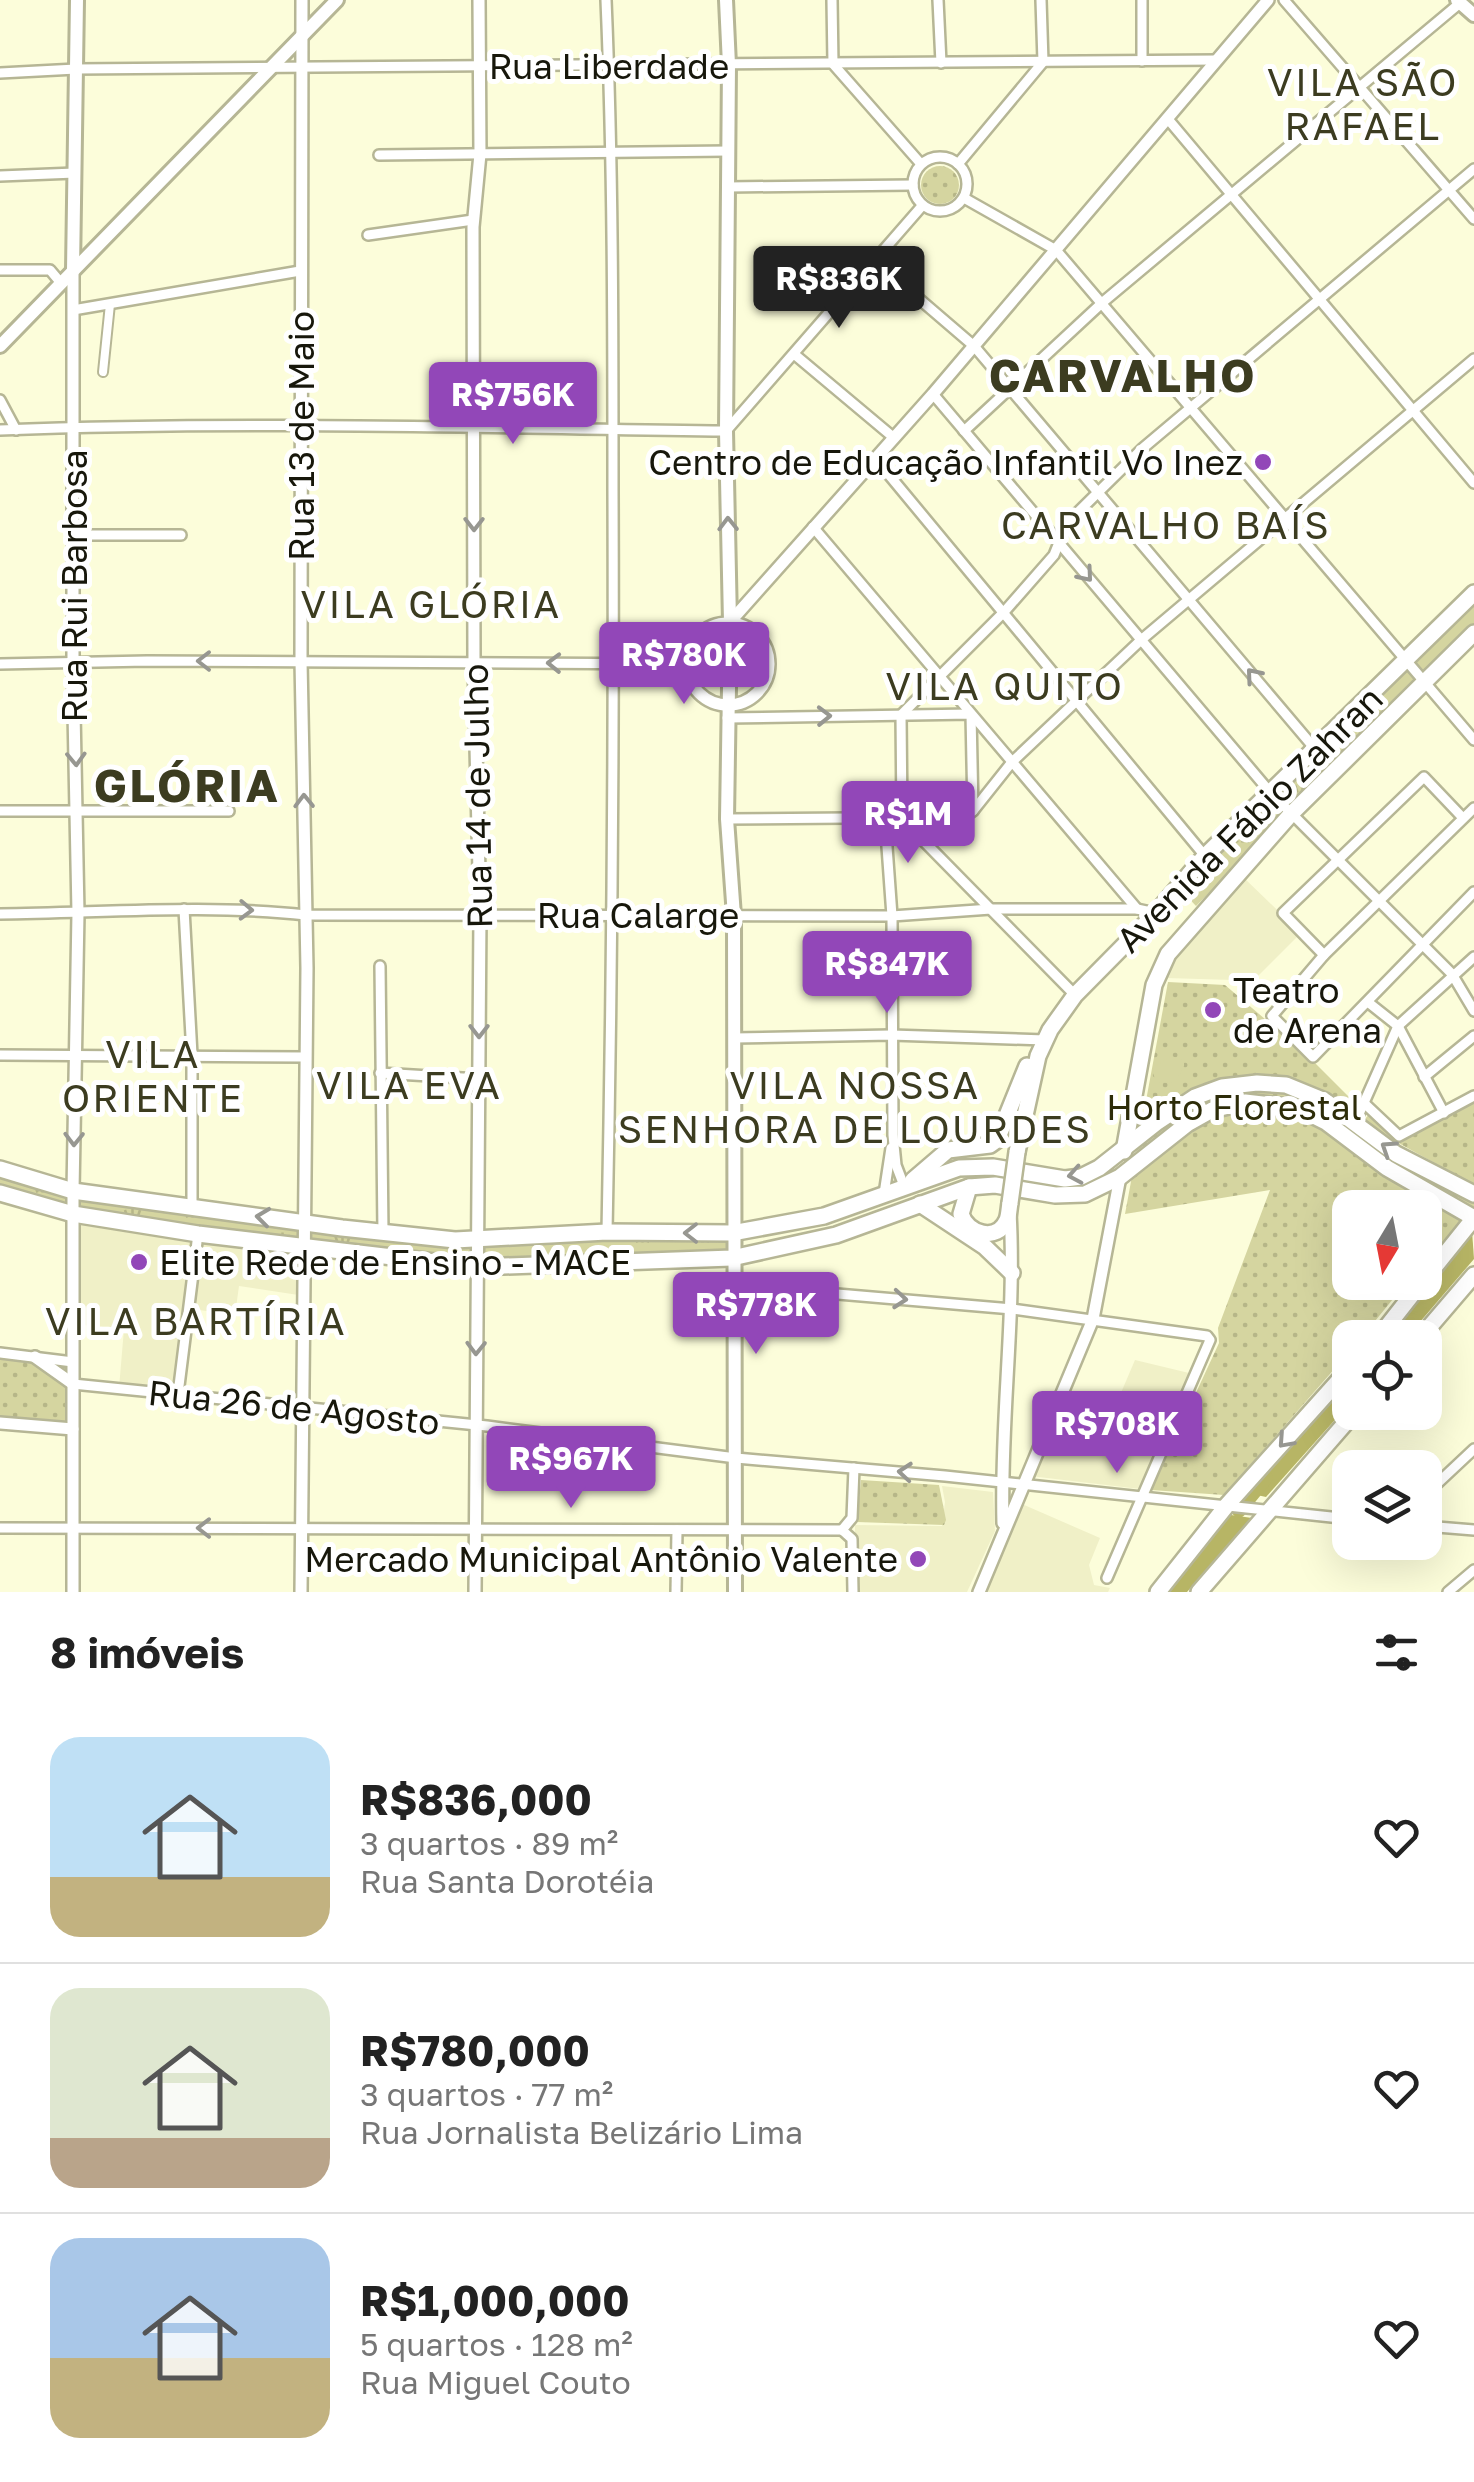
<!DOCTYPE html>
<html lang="pt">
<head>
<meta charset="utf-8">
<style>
	body { margin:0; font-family:"Golos Text",sans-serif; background:#f6f6f6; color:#222; height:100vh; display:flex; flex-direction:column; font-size:38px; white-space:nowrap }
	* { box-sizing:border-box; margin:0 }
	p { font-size:32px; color:#767676 }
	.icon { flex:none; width:55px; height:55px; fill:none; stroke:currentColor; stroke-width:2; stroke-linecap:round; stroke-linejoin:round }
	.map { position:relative; height:1592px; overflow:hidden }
	.details { display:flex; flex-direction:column; background:#fff; flex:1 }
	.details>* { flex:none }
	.needle { width:65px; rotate:190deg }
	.fabs { position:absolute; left:1332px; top:1190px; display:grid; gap:20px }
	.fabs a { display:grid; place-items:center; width:110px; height:110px; border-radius:20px; background:#fff; box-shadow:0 10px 40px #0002; font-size:50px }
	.price { position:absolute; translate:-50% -85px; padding:0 22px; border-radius:10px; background:#9247b8; color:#fff; font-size:32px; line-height:65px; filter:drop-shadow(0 2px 5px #0008) }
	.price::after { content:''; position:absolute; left:50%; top:60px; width:30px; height:22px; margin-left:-15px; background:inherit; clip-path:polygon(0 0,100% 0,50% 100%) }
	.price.selected { background:#222; color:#fff }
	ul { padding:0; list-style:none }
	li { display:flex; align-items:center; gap:30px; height:250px; padding:0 50px }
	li+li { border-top:2px solid #e0e0e0 }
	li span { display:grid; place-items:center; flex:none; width:280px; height:200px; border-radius:30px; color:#555 }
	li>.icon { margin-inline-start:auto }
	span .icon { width:120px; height:120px; fill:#fffc; stroke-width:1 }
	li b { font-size:42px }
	h2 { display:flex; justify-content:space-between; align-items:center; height:120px; padding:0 50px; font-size:42px }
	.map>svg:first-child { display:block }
	.built { fill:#f0f0c7 }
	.grass { fill:url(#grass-tufts) }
	.park { fill:url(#park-dots) }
	.pitch { fill:#d5d5a0 }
	.water { fill:#b7b565 }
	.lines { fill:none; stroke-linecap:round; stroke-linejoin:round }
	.river { stroke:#b7b565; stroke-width:15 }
	.pedestrian-casing { stroke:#b6b695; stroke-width:12 }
	.minor-casing { stroke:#b6b695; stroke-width:14 }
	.tertiary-casing { stroke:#b6b695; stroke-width:16 }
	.secondary-casing { stroke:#b6b695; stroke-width:18 }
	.primary-casing { stroke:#b6b695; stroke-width:20 }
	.pedestrian { stroke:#fff; stroke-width:8 }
	.minor { stroke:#fff; stroke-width:9 }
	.tertiary { stroke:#fff; stroke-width:11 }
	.secondary { stroke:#fff; stroke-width:12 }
	.primary { stroke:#fff; stroke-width:15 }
	.primary-bridge-casing { stroke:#b6b695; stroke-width:20; stroke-linecap:butt }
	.primary-bridge { stroke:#fff; stroke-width:15 }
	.oneway { stroke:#979791 }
	.poi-dot { fill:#9247b8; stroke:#fff; stroke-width:4 }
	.labels { text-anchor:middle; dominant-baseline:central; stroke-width:10; stroke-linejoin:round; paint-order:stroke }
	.street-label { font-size:35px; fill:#17170b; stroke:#fff }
	.poi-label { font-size:35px; fill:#17170b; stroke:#fff; text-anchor:end }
	.park-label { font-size:35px; fill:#2d2c08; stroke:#fff }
	.neighbourhood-label { font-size:38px; letter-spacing:2.5px; fill:#3c3c20; stroke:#fff }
	.district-label { font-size:45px; font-weight:bold; letter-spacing:2.5px; fill:#3c3c20; stroke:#fff }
</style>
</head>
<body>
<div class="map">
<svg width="1474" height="1592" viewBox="0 0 1474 1592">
	<defs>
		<pattern id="grass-tufts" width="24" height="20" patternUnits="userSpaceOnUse" patternTransform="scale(2.5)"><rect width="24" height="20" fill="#d5d5a0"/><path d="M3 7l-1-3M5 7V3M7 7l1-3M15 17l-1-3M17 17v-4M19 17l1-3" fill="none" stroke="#b6b688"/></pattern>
		<pattern id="park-dots" width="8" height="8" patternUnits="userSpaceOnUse" patternTransform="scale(2.5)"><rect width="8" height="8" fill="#d5d5a0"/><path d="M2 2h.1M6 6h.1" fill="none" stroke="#b6b688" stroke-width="1.8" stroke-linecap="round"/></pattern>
	</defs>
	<rect width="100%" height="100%" fill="#fcfdda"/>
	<g class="built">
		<path d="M1242,876L1301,933L1244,990L1233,980L1166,978L1175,957Z"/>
		<path d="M73,1214L306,1247L305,1296L239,1286L235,1315L185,1308L174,1394L119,1388L124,1329L73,1324Z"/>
		<path d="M1135,1360L1189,1373L1140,1489L1030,1476L1040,1453L1071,1454L1078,1440L1100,1442Z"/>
		<path d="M942,1486L993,1492L995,1531L967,1592H855V1525L942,1526L945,1502Z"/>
		<path d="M1022,1504L1100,1538L1089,1565L1094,1585L1110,1588L1108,1592H984Z"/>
	</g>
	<g class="grass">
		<path d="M1474,598V630L1196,906L1180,889Z"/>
		<path d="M0,1169L35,1181L383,1233H732V1258L477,1267L198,1234L0,1193Z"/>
	</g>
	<g class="park">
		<circle cx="940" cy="185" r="19"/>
		<path d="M1168,982L1225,985L1306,1054L1355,1103L1362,1120L1375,1129L1365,1119L1370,1113L1403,1140L1474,1101V1185L1377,1131L1401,1149L1474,1188V1209L1425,1262V1208H1350V1282L1406,1283L1362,1337L1350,1338V1351L1224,1495L1151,1490L1219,1343L1218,1328L1270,1190L1125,1214Z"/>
		<path d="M0,1353L73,1362V1429L0,1423Z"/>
		<path d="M861,1480L939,1485L946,1520L944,1525L857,1522Z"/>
	</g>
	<path class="pitch" d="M1171,1056L1184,1060V1066L1175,1083L1156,1082L1153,1073L1156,1066Z"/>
	<g class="water">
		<path d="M1472,1231L1474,1259L1407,1337L1381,1338Z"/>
		<path d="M1350,1372V1403L1266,1497L1248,1493Z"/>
		<path d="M1224,1514L1252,1518L1187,1592H1163Z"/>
	</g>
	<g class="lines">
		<path class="river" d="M1239,1510L1265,1478"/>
		<defs>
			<path id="pedestrian" d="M103,372L110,304"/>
			<g id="minor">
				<path d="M606,0C613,164 613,327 613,491C614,738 612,985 607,1232"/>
				<path d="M832,0L833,64L921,164"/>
				<path d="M938,0L941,63"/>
				<path d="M1142,0V61"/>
				<path d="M1284,0L1474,219"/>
				<path d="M0,73L76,69L1217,60"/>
				<path d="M1167,118L1474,483"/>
				<path d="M379,155L728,151"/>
				<circle cx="940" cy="184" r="27"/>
				<path d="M958,164L1043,62L1041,0"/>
				<path d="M0,176L75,173"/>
				<path d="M728,187L913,185"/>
				<path d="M964,198L1056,250L1474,740"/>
				<path d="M368,235L473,220"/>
				<path d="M875,261L974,346L1316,750"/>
				<path d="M0,270H50L61,283"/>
				<path d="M73,310L300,271"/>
				<path d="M794,354L893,437"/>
				<path d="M933,394L1270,792L1452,974L1474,1011"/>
				<path d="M0,400L16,430"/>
				<path d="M0,430C242,421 484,428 726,431L922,206"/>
				<path d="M964,431L1103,302L1460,3"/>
				<path d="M875,458L1205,856"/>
				<path d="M813,527L1137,909"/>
				<path d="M73,535H181"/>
				<path d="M0,664L147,661L686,664"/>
				<path d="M727,718L971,714L973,811"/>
				<path d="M1474,808L1324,955L1272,1016L1313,1057L1474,892"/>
				<path d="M0,811H229"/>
				<path d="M727,819L964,817L973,811L1012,762L1141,640L1474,359"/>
				<path d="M885,819L892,916L893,1135L896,1165L904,1186"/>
				<path d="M902,819L901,715L1004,612L1054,555L1067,523L1143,448L1474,169"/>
				<path d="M902,819L1075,995"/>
				<path d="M184,909L192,1055V1209"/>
				<path d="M0,914C102,913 205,904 306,915L892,916L991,909H1137L1156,913"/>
				<path d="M1324,955L1283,913L1424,777L1463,818"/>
				<path d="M380,966L383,1233"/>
				<path d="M1369,1003L1398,1026L1444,1113"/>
				<path d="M734,1038L891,1035L1045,1040"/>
				<path d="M0,1055L305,1057"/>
				<path d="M380,1073L479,1079"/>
				<path d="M1424,1077L1474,1036"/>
				<path d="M1364,1103L1399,1136L1474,1096"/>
				<path d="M1355,1123L1398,1026L1474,957"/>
				<path d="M884,1194L891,1148"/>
				<path d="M733,1285L1012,1309L1207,1336L1210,1340L1107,1578"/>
				<path d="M0,1353L73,1362"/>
				<path d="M73,1384L487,1426L736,1458L945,1476L1350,1519"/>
				<path d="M178,1394L198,1234"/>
				<path d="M1425,1495L1474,1449"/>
				<path d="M1425,1526L1474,1530"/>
				<path d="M0,1528L842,1530"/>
				<path d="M842,1530L852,1518L854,1468"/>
				<path d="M842,1530L852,1539L853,1592"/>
				<path d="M676,1592L677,1530"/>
				<path d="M1448,1592L1474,1570"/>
			</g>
			<g id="tertiary">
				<path d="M730,622L933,394L1268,0"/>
				<circle cx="728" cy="664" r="41"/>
				<path d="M35,1357L73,1384"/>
				<path d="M0,1423L73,1429"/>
				<path d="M1003,1523C1000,1419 1016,1316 1010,1212"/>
				<path d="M73,1592V1191L78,913L73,661V270"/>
				<path d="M301,1592L307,968L301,661L302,0"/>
				<path d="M475,1592L480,915L474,662L473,227L480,154L479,0"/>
				<path d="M979,1592L1093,1319L1120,1177"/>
			</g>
			<g id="secondary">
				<path d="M726,0L729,65L726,431L730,622L727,819L734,916L735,1592"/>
				<path d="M1457,0L1474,15"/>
				<path d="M73,270L77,0"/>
				<path d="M0,346L337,0"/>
			</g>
			<g id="primary">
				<path d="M1124,1151L1154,985L1168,954L1291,814L1474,633"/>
				<path d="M1017,1152L1038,1056L1050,1030L1075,995L1156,913L1205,856L1474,593"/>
				<path d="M0,1169L73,1191L342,1228L455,1240L607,1232L732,1233L824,1216L959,1168L993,1167L1065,1179L1081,1177L1099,1168L1156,1123L1195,1097L1222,1087L1257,1083L1286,1085L1325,1101L1396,1154L1474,1194"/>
				<path d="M913,1180L948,1150L990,1145L997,1140L1027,1066"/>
				<path d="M969,1187L961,1214C967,1234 997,1243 1007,1220C1009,1215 1009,1208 1010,1203"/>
				<path d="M0,1193L73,1214L198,1234L477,1267L732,1258L836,1235L969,1187L995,1185L1055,1195L1085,1194L1120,1177L1187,1124L1212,1110L1245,1102L1298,1108L1326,1122L1387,1168L1474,1218"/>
				<path d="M920,1204L985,1247L1012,1273"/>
				<path d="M1425,1279L1474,1218"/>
				<path d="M1378,1338L1422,1282"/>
				<path d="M1420,1338L1474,1275"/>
				<path d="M1158,1592L1227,1505L1350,1368"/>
				<path d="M1199,1592L1355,1412"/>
			</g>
		</defs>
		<use href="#pedestrian" class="pedestrian-casing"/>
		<use href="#minor" class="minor-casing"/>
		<use href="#tertiary" class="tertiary-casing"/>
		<use href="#secondary" class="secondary-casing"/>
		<use href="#primary" class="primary-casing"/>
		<use href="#pedestrian" class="pedestrian"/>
		<use href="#minor" class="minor"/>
		<use href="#tertiary" class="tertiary"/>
		<use href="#secondary" class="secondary"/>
		<use href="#primary" class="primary"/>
		<defs>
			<path id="primary-bridge" d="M1010,1203L1017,1152"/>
		</defs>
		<use href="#primary-bridge" class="primary-bridge-casing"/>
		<use href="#primary-bridge" class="primary-bridge"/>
	</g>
	<defs><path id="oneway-chevron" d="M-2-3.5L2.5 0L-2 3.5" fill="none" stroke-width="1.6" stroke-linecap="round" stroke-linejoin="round" transform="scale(2.5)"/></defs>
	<g class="oneway">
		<use href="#oneway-chevron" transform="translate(474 524) rotate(90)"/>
		<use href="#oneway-chevron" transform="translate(728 524) rotate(-91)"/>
		<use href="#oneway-chevron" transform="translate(1086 575) rotate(50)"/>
		<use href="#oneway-chevron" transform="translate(204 661) rotate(-180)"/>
		<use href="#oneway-chevron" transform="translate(554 663) rotate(-179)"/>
		<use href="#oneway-chevron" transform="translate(1253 675) rotate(-130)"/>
		<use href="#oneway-chevron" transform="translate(824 716) rotate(-1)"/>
		<use href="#oneway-chevron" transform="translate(76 759) rotate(88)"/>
		<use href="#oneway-chevron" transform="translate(304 801) rotate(-91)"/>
		<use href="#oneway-chevron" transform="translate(246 910) rotate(2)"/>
		<use href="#oneway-chevron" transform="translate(479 1031) rotate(90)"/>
		<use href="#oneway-chevron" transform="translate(74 1139) rotate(91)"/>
		<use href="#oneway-chevron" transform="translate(1388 1148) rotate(-147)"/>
		<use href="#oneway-chevron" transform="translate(1075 1175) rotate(170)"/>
		<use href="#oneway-chevron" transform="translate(263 1217) rotate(-173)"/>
		<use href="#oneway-chevron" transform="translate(691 1233) rotate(-180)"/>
		<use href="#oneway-chevron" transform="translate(900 1299) rotate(5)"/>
		<use href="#oneway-chevron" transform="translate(476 1348) rotate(91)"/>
		<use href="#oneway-chevron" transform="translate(1285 1441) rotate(132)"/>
		<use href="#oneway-chevron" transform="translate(905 1472) rotate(-175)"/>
		<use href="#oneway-chevron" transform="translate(204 1528) rotate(180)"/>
	</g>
	<g class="poi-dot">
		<circle cx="1263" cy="462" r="10"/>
		<circle cx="1213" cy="1010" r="10"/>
		<circle cx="139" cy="1262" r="10"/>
		<circle cx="918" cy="1559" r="10"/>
	</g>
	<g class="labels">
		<g class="street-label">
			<text x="609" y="66">Rua Liberdade</text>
			<text transform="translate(301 436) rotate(-90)">Rua 13 de Maio</text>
			<text transform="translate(74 586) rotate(-90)">Rua Rui Barbosa</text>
			<text transform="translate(477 796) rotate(-91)">Rua 14 de Julho</text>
			<text transform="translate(1249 819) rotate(-45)">Avenida Fábio Zahran</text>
			<text x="638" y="915">Rua Calarge</text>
			<text transform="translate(294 1407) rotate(6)">Rua 26 de Agosto</text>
		</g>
		<g class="poi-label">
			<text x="1243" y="462">Centro de Educação Infantil Vo Inez</text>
			<text x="1233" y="990" text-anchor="start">Teatro<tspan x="1233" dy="40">de Arena</tspan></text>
			<text x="159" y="1262" text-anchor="start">Elite Rede de Ensino - MACE</text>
			<text x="898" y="1559">Mercado Municipal Antônio Valente</text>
		</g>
		<g class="park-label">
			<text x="1234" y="1107">Horto Florestal</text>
		</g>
		<g class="neighbourhood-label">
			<text x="1363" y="81">VILA SÃO<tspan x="1363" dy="44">RAFAEL</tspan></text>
			<text x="1166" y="524">CARVALHO BAÍS</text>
			<text x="431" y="603">VILA GLÓRIA</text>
			<text x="1005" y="685">VILA QUITO</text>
			<text x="153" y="1053">VILA<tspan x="153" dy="44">ORIENTE</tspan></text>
			<text x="409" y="1084">VILA EVA</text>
			<text x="855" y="1084">VILA NOSSA<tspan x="855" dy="44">SENHORA DE LOURDES</tspan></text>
			<text x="196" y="1320">VILA BARTÍRIA</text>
		</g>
		<g class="district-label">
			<text x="1123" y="375">CARVALHO</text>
			<text x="187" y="785">GLÓRIA</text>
		</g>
	</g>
</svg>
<div class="fabs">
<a><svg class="needle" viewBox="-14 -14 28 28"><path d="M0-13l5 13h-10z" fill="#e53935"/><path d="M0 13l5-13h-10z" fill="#767676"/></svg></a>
<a><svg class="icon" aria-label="locate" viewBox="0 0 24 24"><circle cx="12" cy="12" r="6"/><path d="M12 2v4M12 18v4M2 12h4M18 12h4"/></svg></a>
<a><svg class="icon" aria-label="layers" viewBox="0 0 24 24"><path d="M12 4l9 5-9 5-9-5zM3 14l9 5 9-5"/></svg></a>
</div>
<b class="price selected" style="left:839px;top:331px">R$836K</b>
<b class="price" style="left:513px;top:447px">R$756K</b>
<b class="price" style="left:684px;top:707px">R$780K</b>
<b class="price" style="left:908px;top:866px">R$1M</b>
<b class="price" style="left:887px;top:1016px">R$847K</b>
<b class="price" style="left:756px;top:1357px">R$778K</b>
<b class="price" style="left:1117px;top:1476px">R$708K</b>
<b class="price" style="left:571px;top:1511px">R$967K</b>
</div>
<section class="details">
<h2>8 imóveis<svg class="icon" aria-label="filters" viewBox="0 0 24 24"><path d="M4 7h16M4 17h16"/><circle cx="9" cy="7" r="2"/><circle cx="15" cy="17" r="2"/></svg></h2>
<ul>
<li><span style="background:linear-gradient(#bfe0f5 70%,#c2b280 0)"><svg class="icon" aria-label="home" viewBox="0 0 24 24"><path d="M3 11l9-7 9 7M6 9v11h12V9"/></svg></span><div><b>R$836,000</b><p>3 quartos · 89 m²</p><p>Rua Santa Dorotéia</p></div><svg class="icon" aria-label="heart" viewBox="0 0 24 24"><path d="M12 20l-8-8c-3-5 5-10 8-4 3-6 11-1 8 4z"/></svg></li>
<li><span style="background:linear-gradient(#dfe7d0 75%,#b9a48a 0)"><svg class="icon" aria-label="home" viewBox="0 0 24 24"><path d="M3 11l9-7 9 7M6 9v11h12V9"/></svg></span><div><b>R$780,000</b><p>3 quartos · 77 m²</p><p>Rua Jornalista Belizário Lima</p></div><svg class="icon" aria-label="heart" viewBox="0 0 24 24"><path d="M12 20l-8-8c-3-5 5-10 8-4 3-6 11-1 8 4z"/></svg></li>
<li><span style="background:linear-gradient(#a9c7e8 60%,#c2b280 0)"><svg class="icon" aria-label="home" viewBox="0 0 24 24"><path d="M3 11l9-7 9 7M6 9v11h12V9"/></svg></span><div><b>R$1,000,000</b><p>5 quartos · 128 m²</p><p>Rua Miguel Couto</p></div><svg class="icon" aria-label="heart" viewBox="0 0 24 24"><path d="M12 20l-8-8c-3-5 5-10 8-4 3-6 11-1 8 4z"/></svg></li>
</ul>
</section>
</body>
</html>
